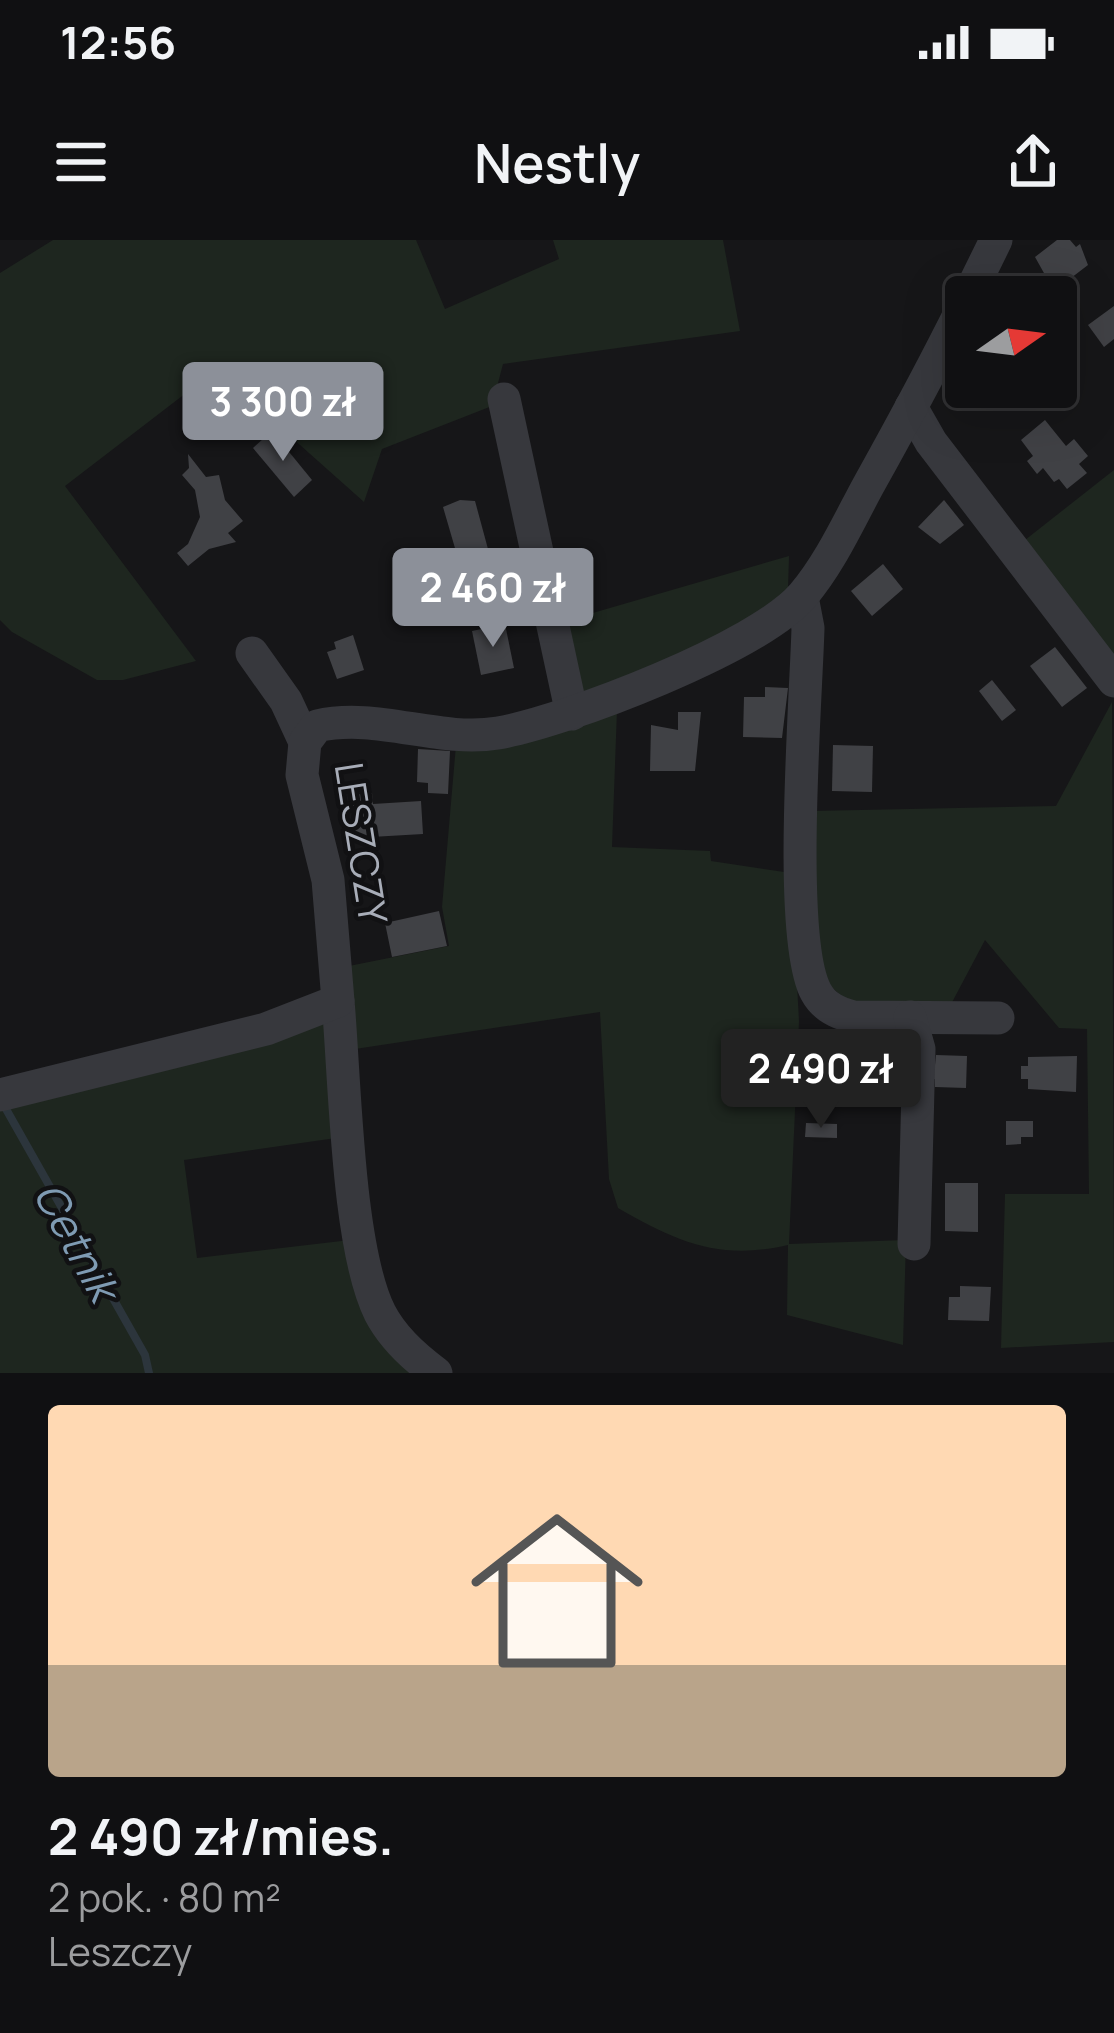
<!DOCTYPE html>
<html lang="pl">
<head>
<meta charset="utf-8">
<style>
	body { margin:0; font-family:Manrope,sans-serif; background:#19191b; color:#f1f3f6; height:100vh; display:flex; flex-direction:column; font-size:45px; white-space:nowrap }
	* { box-sizing:border-box; margin:0 }
	p { font-size:39px; color:#9c9d9f }
	.icon { flex:none; width:66px; height:66px; fill:none; stroke:currentColor; stroke-width:2; stroke-linecap:round; stroke-linejoin:round }
	.map { position:relative; height:1133px; overflow:hidden }
	.details { display:flex; flex-direction:column; background:#101012; flex:1 }
	.details>* { flex:none }
	.needle { width:78px; rotate:76deg }
	.fabs { position:absolute; left:945px; top:36px; display:grid; gap:24px }
	.fabs a { display:grid; place-items:center; width:132px; height:132px; border-radius:12px; background:#101012; box-shadow:0 12px 48px #0002,0 0 0 3px #303032; font-size:60px }
	.price { position:absolute; translate:-50% -102px; padding:0 27px; border-radius:12px; background:#8c9099; color:#fff; font-size:39px; line-height:78px; filter:drop-shadow(0 3px 6px #0008) }
	.price::after { content:''; position:absolute; left:50%; top:72px; width:36px; height:27px; margin-left:-18px; background:inherit; clip-path:polygon(0 0,100% 0,50% 100%) }
	.price.active { background:#222; color:#fff }
	ul { padding:0; list-style:none }
	li { display:grid; align-content:center; gap:24px; height:636px; padding:0 48px }
	li+li { border-top:3px solid #303032 }
	li span { display:grid; place-items:center; height:372px; border-radius:12px; color:#555 }
	li>.icon { margin-inline-start:auto }
	span .icon { width:216px; height:216px; fill:#fffc; stroke-width:1 }
	li b { font-size:51px }
	.status { display:flex; justify-content:space-between; align-items:center; height:84px; padding:0 60px; background:#101012; direction:ltr }
	.status svg { height:33px; fill:currentColor }
	header { display:flex; justify-content:space-between; align-items:center; height:156px; padding:0 48px; background:#101012; font-size:54px; font-weight:600 }
	.map>svg:first-child { display:block }
	.green { fill:#1e261f }
	.lines { fill:none; stroke-linecap:round; stroke-linejoin:round }
	.stream { stroke:#2c353c; stroke-width:8 }
	.building { fill:#404145 }
	.minor { stroke:#37383d; stroke-width:33 }
	.labels { text-anchor:middle; dominant-baseline:central; stroke-width:9; stroke-linejoin:round; paint-order:stroke }
	.street-label { font-size:39px; fill:#a8adb8; stroke:#111113 }
	.water-label { font-size:42px; font-style:italic; fill:#7f9bb3; stroke:#111113 }
</style>
</head>
<body>
<div class="status"><b>12:56</b><svg viewBox="0 0 49 12"><path d="M0 12V9h3v3zM5 12V6h3v6zM10 12V3h3v9zM15 12V0h3v12zM26 1h20v11H26zM47 4h2v5h-2z"/></svg></div>
<header><svg class="icon" aria-label="menu" viewBox="0 0 24 24"><path d="M4 6h16M4 12h16M4 18h16"/></svg>Nestly<svg class="icon" aria-label="share" viewBox="0 0 24 24"><path d="M12 15V3M7 8l5-5 5 5M5 13v7h14v-7"/></svg></header>
<div class="map">
<svg width="1114" height="1133" viewBox="0 0 1114 1133">
	<rect width="100%" height="100%" fill="#161618"/>
	<g class="green">
		<path d="M53,0H416L445,69L559,19L553,0H723L740,91L503,124L492,166L382,209L364,262L216,130L65,246L196,421L123,440H97L12,392L0,380V33Z"/>
		<path d="M1114,230V425L1020,304Z"/>
		<path d="M789,316L788,349L745,386L561,469L541,388Z"/>
		<path d="M1112,462L1114,1102L1001,1108L1005,954H1089L1087,789L1059,788L985,700L949,768L855,769L819,735L812,571L1056,566Z"/>
		<path d="M617,470L612,607L710,611L711,621L791,633L799,781L789,1004L906,1000L903,1105L787,1075L788,1005C720,1021 677,1002 618,968L609,939L600,772L355,809L349,726L449,706L442,667L456,505Z"/>
		<path d="M314,780L328,785L343,897L184,920L197,1018L350,1000L417,1133H0V861Z"/>
	</g>
	<g class="lines">
		<path class="stream" d="M6,869L145,1115L149,1133"/>
	</g>
	<g class="building">
		<path d="M1057,0H1070L1076,7L1080,4L1088,25L1054,51L1035,17Z"/>
		<path d="M1114,66V99L1104,107L1088,85Z"/>
		<path d="M1045,180L1066,206L1074,199L1088,216L1079,224L1087,233L1067,249L1059,239L1054,242L1043,228L1037,234L1027,221L1033,216L1021,200Z"/>
		<path d="M272,191L312,240L294,257L253,208Z"/>
		<path d="M188,214L206,237L219,235L225,260L243,281L228,293L236,302L209,309L188,326L177,313L188,304L200,277L195,250L182,235L189,228Z"/>
		<path d="M460,260L475,261L488,309L457,315L443,267Z"/>
		<path d="M944,260L964,285L940,304L918,287Z"/>
		<path d="M883,324L903,349L872,376L851,351Z"/>
		<path d="M505,384L514,428L481,435L472,391Z"/>
		<path d="M353,395L364,430L337,439L327,412L336,409L334,402Z"/>
		<path d="M1055,407L1087,448L1062,467L1030,426Z"/>
		<path d="M992,440L1016,470L1002,481L979,451Z"/>
		<path d="M765,447L788,448L782,498L743,497L744,457H765Z"/>
		<path d="M678,472H701L695,531H650L651,485L678,490Z"/>
		<path d="M833,505L873,506L872,552L832,551Z"/>
		<path d="M418,509L450,511L448,554L428,553V543L417,542Z"/>
		<path d="M372,553L373,564L421,561L423,594L354,598L351,555Z"/>
		<path d="M439,671L447,706L392,717L385,683Z"/>
		<path d="M850,814H878V820H893L892,847L861,846V853H842L843,829H850Z"/>
		<path d="M936,815L967,816L966,848L935,847V839H927V825H935Z"/>
		<path d="M1077,816L1076,852L1028,849V839H1021V826H1028V817Z"/>
		<path d="M1006,881H1033V897H1021V904L1006,905Z"/>
		<path d="M806,883L837,884V898L805,897Z"/>
		<path d="M945,943H978V992L945,991Z"/>
		<path d="M960,1046L991,1047L989,1081L948,1080L949,1057H960Z"/>
	</g>
	<g class="lines">
		<g class="minor">
			<path d="M968,57L996,0"/>
			<path d="M504,159L572,474"/>
			<path d="M911,167L931,202L1114,441"/>
			<path d="M802,357L808,388C806,461 787,698 816,752C824,767 838,773 853,777L998,778"/>
			<path d="M252,413L286,461L305,502"/>
			<path d="M338,761C345,839 347,1007 380,1073C393,1098 414,1117 436,1133"/>
			<path d="M910,777L919,809L914,1004"/>
			<path d="M0,855L266,789L338,761L328,640L302,535L305,502L317,486C377,472 438,503 498,493C567,481 759,407 803,355C830,323 848,283 868,246C902,185 935,124 966,61"/>
		</g>
	</g>
	<g class="labels">
		<g class="street-label">
			<text transform="translate(362 603) rotate(81)">LESZCZY</text>
		</g>
		<g class="water-label">
			<text transform="translate(77 1001) rotate(61)">Cetnik</text>
		</g>
	</g>
</svg>
<div class="fabs">
<a><svg class="needle" viewBox="-14 -14 28 28"><path d="M0-13l5 13h-10z" fill="#e53935"/><path d="M0 13l5-13h-10z" fill="#9c9d9f"/></svg></a>
</div>
<b class="price" style="left:283px;top:224px">3 300 zł</b>
<b class="price" style="left:493px;top:410px">2 460 zł</b>
<b class="price active" style="left:821px;top:891px">2 490 zł</b>
</div>
<section class="details">
<ul>
<li><span style="background:linear-gradient(#ffd9b3 70%,#b9a48a 0)"><svg class="icon" aria-label="home" viewBox="0 0 24 24"><path d="M3 11l9-7 9 7M6 9v11h12V9"/></svg></span><div><b>2 490 zł/mies.</b><p>2 pok. · 80 m²</p><p>Leszczy</p></div></li>
</ul>
</section>
</body>
</html>
